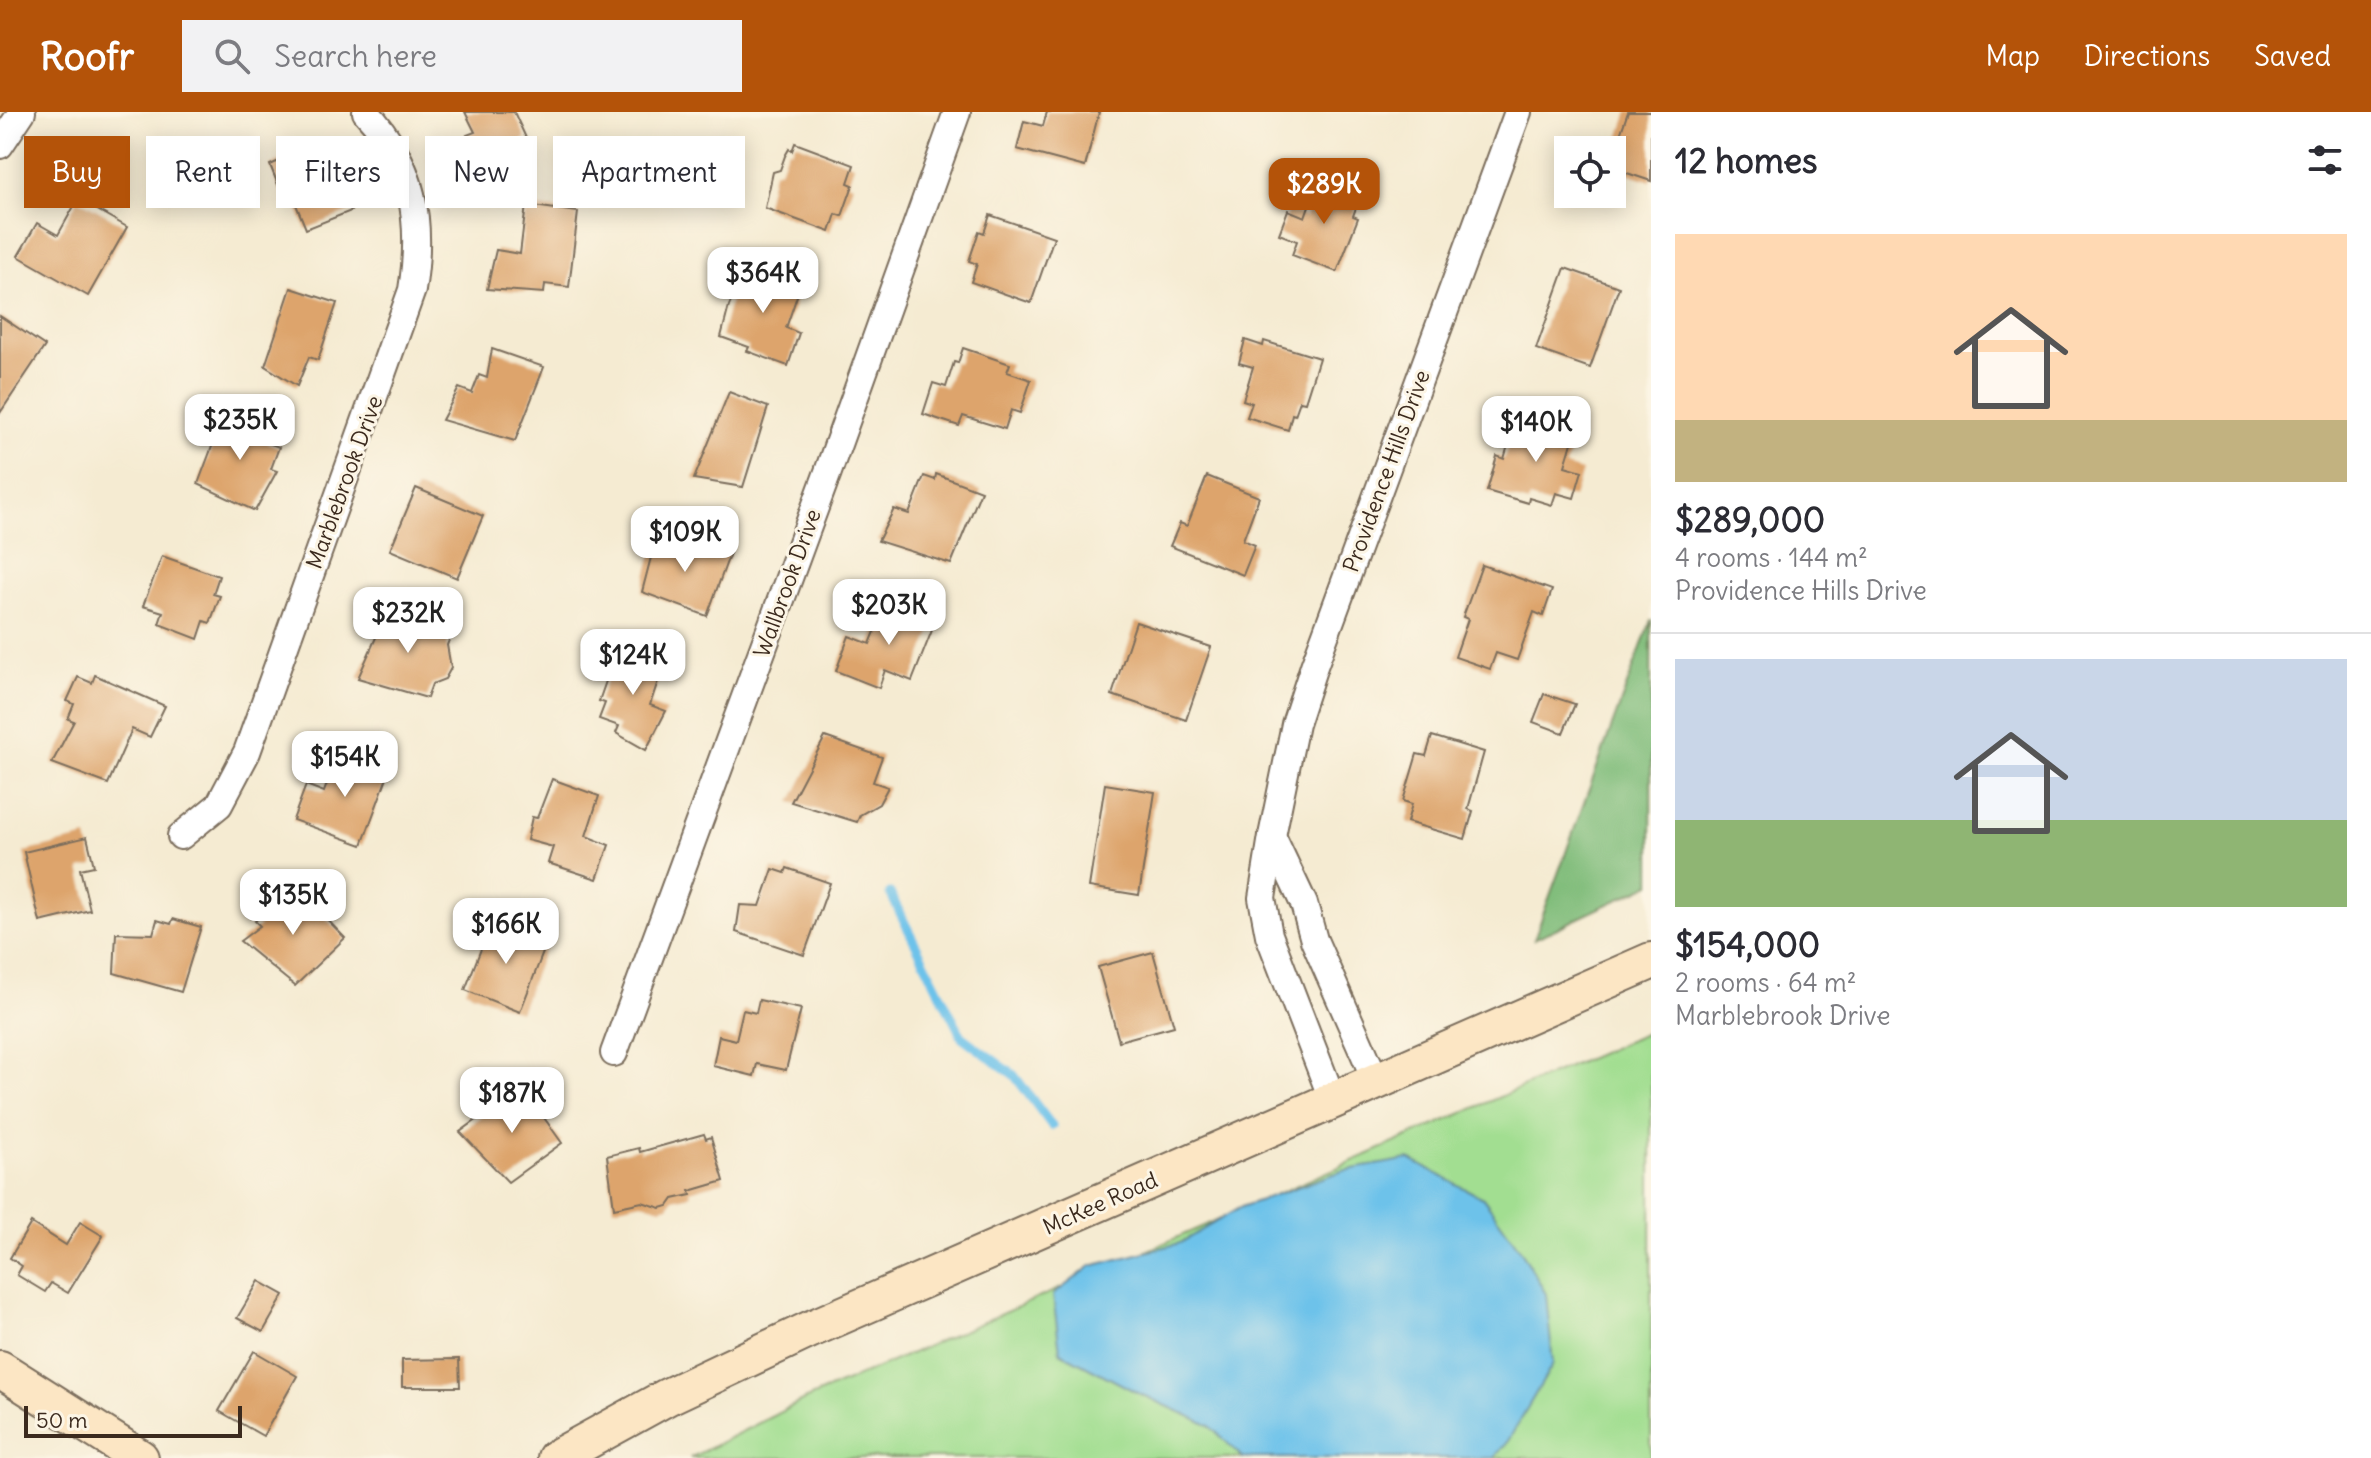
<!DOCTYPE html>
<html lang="en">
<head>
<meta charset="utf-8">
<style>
	body { margin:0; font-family:Delius,sans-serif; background:#f2f2f3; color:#2b2b33; height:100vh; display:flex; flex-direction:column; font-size:30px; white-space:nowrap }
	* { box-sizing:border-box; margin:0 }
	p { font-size:26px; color:#7c7c81 }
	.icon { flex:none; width:44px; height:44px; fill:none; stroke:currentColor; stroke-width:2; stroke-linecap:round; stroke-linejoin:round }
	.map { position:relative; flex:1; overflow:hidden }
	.sheet { display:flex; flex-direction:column; background:#fff; width:720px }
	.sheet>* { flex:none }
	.hud { position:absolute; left:24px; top:24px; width:760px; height:72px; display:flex; gap:16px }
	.fabs { position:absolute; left:1554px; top:24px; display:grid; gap:16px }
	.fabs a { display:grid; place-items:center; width:72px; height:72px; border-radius:0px; background:#fff; box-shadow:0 4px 20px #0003; font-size:40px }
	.scale { position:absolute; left:24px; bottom:20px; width:218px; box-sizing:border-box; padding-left:8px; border:4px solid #3b2a1e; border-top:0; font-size:22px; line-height:28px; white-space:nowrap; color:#3b2a1e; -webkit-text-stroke:6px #fcf5e5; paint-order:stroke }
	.price { position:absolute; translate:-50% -68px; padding:0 18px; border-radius:16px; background:#fff; color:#222; font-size:26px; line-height:52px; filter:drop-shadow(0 2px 4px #0008) }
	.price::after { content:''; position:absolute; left:50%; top:48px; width:24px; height:18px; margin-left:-12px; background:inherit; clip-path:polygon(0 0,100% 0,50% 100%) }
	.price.on { background:#b45309; color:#fff }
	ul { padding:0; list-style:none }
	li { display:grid; align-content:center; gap:16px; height:424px; padding:0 24px }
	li+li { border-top:2px solid #e1e1e2 }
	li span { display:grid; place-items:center; height:248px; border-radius:0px; color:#555 }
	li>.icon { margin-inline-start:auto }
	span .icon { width:144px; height:144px; fill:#fffc; stroke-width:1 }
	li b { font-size:34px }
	h2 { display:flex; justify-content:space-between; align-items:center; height:96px; padding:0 24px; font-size:34px }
	.tag { padding:0 28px; border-radius:0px; background:#fff; box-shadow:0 4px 20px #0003; font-size:28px; line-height:72px }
	.tag.on { background:#b45309; color:#fff }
	header { display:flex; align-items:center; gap:48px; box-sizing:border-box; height:112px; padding:0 40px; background:#b45309; color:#fff }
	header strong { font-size:38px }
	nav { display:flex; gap:44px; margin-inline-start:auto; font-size:28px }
	.search { width:560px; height:72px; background:#f2f2f3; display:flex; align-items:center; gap:20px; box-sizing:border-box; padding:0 28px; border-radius:0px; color:#7c7c81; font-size:30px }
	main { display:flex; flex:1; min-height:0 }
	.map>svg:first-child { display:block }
	.green { fill:#a2de91; stroke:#6e8458; stroke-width:2 }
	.forest { fill:#81bd7b; stroke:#5e744c; stroke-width:2 }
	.water { fill:#6dc2ea; stroke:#547684; stroke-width:2 }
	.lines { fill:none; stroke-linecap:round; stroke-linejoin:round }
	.stream { stroke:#6dc2ea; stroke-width:9 }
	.building { fill:#dda46c }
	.street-casing { stroke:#7c6e5d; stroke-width:30 }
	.secondary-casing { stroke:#7c6e5d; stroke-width:40 }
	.street { stroke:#fff; stroke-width:26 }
	.secondary { stroke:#fce6c4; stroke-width:36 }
	.labels { text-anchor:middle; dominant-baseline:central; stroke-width:6; stroke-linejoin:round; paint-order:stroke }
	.street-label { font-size:22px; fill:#3b2a1e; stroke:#fcf5e5 }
</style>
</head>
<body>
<header>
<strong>Roofr</strong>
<div class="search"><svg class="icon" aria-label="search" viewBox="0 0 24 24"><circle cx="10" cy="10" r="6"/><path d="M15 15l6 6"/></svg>Search here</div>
<nav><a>Map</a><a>Directions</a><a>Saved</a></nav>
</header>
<main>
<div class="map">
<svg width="1651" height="1346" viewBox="0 0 1651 1346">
	<rect width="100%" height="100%" fill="#fcf5e5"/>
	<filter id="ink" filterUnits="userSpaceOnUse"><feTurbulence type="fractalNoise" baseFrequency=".0125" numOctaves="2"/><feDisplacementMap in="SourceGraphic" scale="16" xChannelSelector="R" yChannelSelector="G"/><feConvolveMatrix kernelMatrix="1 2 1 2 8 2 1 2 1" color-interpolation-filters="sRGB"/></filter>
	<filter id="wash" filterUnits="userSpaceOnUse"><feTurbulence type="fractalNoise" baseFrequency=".006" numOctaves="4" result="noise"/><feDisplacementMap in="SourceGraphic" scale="32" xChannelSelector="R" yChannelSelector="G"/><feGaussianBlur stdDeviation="1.8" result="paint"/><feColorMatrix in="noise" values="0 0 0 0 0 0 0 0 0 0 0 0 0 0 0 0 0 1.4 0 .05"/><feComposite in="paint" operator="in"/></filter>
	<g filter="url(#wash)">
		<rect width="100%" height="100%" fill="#f5ebd2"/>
		<path class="green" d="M1651,919V1346H690L804,1288Z"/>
		<path class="forest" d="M1651,508V772L1534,827Z"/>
		<path class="water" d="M1409,1047L1483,1086L1520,1137L1546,1182L1553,1252L1508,1329L1494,1346H1243L1209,1313L1138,1281L1060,1240L1053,1183L1091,1154L1180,1131L1241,1095L1342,1059Z"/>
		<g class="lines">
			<path class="stream" d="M890,781L962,925L1014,963L1052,1014"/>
		</g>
		<g id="blocks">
			<g class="building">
				<path d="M465,0H514L526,26L480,49L467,23L475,20Z"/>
				<path d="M1047,0H1099L1085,55L1017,37L1024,9L1043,14Z"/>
				<path d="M1628,0H1651V69L1612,56V46Z"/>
				<path d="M322,30L351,99L306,117L295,90L281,80L270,53Z"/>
				<path d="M795,31L854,53L848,71L853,73L842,104L836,102L830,120L765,96L773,60L780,58L785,44L789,37L792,39Z"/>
				<path d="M1328,67L1362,80L1353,104L1358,106L1337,160L1292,143L1297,129L1279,122L1288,98L1305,105L1310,91L1319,90Z"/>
				<path d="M78,87L127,115L88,184L18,144L37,111L58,123Z"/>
				<path d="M526,93L578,100L569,175L545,172L544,181L487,177L496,138L520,142Z"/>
				<path d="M990,103L1054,125L1031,191L971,170L977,152L969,149L979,119L984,121Z"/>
				<path d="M746,153L794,170L800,175L786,216L799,221L788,254L747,239L749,235L721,225L729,194Z"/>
				<path d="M1565,156L1619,175L1590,256L1536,237Z"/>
				<path d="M291,176L337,191L318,248L309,245L297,274L265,254Z"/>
				<path d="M0,204L45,234L0,301Z"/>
				<path d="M1245,228L1263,234L1264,229L1319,246L1305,290L1300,289L1295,303L1292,302L1288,318L1247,305L1252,291L1243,288L1253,255L1239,251Z"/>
				<path d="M963,236L1010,252L1007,260L1031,268L1020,301L1011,298L1005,317L963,304L959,314L923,302L933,271L946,275L954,250L958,251Z"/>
				<path d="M492,237L544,255L515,329L442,308L459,276L472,281L479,263L487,266Z"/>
				<path d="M729,280L768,295L743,375L694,367Z"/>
				<path d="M225,300L268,316L263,329L279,335L271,357L277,359L255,399L198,372Z"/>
				<path d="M1517,303L1575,321L1565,354L1582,359L1574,386L1556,381L1552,393L1529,386L1528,391L1487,379L1497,344L1504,347Z"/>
				<path d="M936,362L981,379L951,452L878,429L894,397L909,402L924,364L935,368Z"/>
				<path d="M1207,364L1259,385L1243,428L1255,433L1243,463L1170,434L1180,411L1187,414Z"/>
				<path d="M416,376L483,404L457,466L390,438Z"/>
				<path d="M657,422L730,441L707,504L642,480Z"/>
				<path d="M162,444L219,464L213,482L220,484L210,511L204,509L198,527L159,512L163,500L143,494Z"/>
				<path d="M1482,453L1552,478L1543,504L1534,500L1517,548L1496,541L1490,557L1455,545L1468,507L1463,505Z"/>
				<path d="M888,488L936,508L912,569L885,558L879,576L836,559L849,524L870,532Z"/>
				<path d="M389,496L453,519L447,533L451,556L445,567L432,572L427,586L358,566Z"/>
				<path d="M1136,510L1211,535L1186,608L1112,583Z"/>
				<path d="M618,535L664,551L650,593L666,599L646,638L616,621L619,614L599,607L605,591L599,589Z"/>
				<path d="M95,563L165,594L150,625L132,617L108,672L52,651L74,609L68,607L74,592L67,589L78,565L92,571Z"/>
				<path d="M1544,582L1575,592L1563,621L1533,610Z"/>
				<path d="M1432,624L1484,640L1468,697L1473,699L1465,727L1407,710L1412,692L1403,689L1417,642L1426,644Z"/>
				<path d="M825,625L882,645L873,670L888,675L879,692L860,703L857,710L791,690Z"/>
				<path d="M339,639L390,657L362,733L293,708L306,673L324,680Z"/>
				<path d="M552,667L599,684L586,724L609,733L597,767L548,751L553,735L527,728L532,705L537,706Z"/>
				<path d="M1105,672L1155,680L1139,783L1089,775Z"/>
				<path d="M87,725L94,754L80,757L90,798L40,810L24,740Z"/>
				<path d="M787,756L830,771L804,843L736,820L740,793L760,794L773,757L785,761Z"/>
				<path d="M297,776L345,826L295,874L240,829L260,814L255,809L280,785L284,789Z"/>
				<path d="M173,807L201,815L181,880L114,861L116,821L153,822L157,808L171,812Z"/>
				<path d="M492,809L547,830L520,900L465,878Z"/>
				<path d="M1153,840L1174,914L1119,929L1098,855Z"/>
				<path d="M759,888L801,897L786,958L757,952L754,964L713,954L719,924L736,928L743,898L756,901Z"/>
				<path d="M522,975L562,1031L508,1070L460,1020Z"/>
				<path d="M704,1022L706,1027L711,1025L724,1069L690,1079L691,1083L673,1087L668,1094L661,1096L642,1090L614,1096L607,1044L639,1036L640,1040Z"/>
				<path d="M80,1110L103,1124L68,1181L51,1171L45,1180L17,1163L22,1154L10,1146L31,1111L66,1133Z"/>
				<path d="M259,1169L284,1183L263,1220L237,1206Z"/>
				<path d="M254,1239L297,1264L263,1324L219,1299Z"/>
				<path d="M459,1247L460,1275H402V1248Z"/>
			</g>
		</g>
	</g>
	<g filter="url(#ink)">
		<use href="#blocks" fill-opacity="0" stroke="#7c6e5d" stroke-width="2"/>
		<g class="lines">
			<defs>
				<g id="street">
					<path d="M0,33L22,0"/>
					<path d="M181,724L219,693L247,640L412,178C423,110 414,52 366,0"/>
					<path d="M1272,724L1295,612L1314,554L1518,0"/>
					<path d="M614,941L828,360L957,0"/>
					<path d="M1333,989L1269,823L1262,786L1272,724L1304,792L1314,828L1377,971"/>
				</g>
				<g id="secondary">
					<path d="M0,1257L140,1346"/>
					<path d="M556,1346L667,1285L811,1217L1651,849"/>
				</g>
			</defs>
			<use href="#street" class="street-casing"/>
			<use href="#secondary" class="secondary-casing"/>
			<use href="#street" class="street"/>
			<use href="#secondary" class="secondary"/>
		</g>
	</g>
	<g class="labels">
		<g class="street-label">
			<text transform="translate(1386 359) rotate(-70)">Providence Hills Drive</text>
			<text transform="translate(344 370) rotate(-70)">Marblebrook Drive</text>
			<text transform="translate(787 471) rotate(-70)">Wallbrook Drive</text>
			<text transform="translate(1100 1091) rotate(-24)">McKee Road</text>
		</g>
	</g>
</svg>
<div class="fabs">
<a><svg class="icon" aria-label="locate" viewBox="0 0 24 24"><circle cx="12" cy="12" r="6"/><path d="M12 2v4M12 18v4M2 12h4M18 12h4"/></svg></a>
</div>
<div class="scale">50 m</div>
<b class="price on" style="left:1324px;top:114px">$289K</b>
<b class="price" style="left:763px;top:203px">$364K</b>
<b class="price" style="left:240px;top:350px">$235K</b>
<b class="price" style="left:1536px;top:352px">$140K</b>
<b class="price" style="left:685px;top:462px">$109K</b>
<b class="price" style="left:889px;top:535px">$203K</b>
<b class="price" style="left:408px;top:543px">$232K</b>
<b class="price" style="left:633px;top:585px">$124K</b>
<b class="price" style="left:345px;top:687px">$154K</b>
<b class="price" style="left:293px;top:825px">$135K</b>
<b class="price" style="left:506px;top:854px">$166K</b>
<b class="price" style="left:512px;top:1023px">$187K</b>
<div class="hud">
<a class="tag on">Buy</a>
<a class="tag">Rent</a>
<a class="tag">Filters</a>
<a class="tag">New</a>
<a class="tag">Apartment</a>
</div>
</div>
<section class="sheet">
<h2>12 homes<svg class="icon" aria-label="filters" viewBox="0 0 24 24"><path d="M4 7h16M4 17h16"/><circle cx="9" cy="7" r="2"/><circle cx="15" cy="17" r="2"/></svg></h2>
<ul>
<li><span style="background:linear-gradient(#ffd9b3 75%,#c2b280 0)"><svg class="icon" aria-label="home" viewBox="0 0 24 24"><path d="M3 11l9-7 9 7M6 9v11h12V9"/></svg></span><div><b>$289,000</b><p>4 rooms · 144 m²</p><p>Providence Hills Drive</p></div></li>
<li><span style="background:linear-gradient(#c9d6e8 65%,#8fb573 0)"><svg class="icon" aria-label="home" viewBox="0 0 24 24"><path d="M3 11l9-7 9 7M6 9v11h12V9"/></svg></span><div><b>$154,000</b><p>2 rooms · 64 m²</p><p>Marblebrook Drive</p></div></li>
</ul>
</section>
</main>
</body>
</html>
